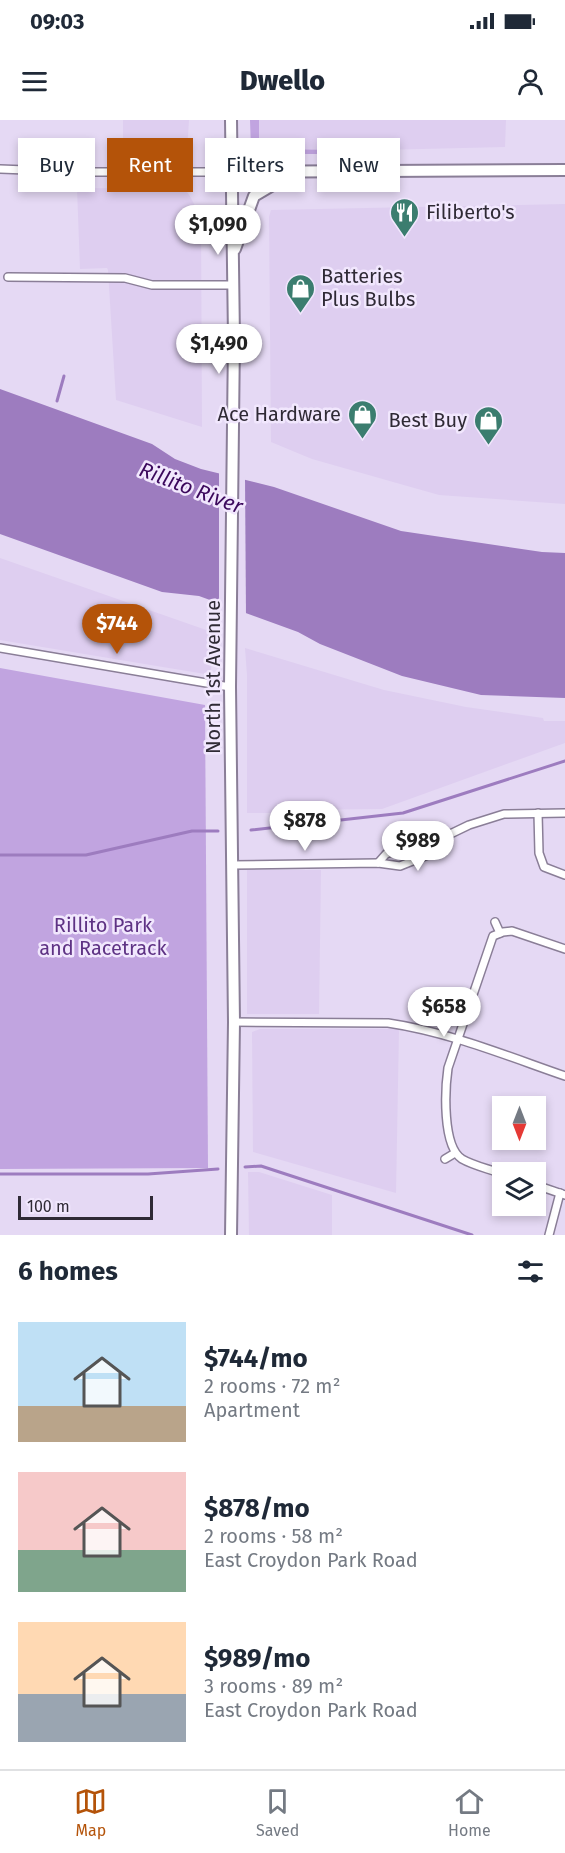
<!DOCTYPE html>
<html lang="en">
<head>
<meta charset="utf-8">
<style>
	body { margin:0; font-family:"Fira Sans",sans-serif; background:#f6f6f7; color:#1f2937; height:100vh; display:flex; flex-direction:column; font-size:22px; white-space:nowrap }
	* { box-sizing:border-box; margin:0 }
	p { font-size:20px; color:#747a83 }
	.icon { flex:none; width:33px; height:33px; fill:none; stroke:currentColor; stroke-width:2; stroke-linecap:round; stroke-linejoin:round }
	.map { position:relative; height:1115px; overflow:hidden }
	.side { display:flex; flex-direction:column; background:#fff; flex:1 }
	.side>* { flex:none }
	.top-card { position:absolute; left:18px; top:18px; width:530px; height:54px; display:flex; gap:12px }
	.needle { width:39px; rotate:180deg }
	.controls { position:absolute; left:492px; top:976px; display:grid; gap:12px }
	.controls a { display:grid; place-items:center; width:54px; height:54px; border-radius:0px; background:#fff; box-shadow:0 3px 9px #0003; font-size:30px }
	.scale { position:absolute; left:18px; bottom:15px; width:135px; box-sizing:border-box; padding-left:6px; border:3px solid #2f2a35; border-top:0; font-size:16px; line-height:21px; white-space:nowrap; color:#2f2a35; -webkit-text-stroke:4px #f1e7fd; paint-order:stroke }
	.price { position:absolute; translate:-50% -51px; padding:0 14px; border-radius:21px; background:#fff; color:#222; font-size:20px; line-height:39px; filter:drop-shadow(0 2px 3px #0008) }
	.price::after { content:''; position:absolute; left:50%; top:36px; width:18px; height:14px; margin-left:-9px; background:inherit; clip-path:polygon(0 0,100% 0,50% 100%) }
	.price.active { background:#b45309; color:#fff }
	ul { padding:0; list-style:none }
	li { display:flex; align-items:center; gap:18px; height:150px; padding:0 18px }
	li span { display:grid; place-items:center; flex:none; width:168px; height:120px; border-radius:0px; color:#555 }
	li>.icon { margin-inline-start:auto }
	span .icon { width:72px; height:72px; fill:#fffc; stroke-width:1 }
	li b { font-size:26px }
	h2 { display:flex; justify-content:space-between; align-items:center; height:72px; padding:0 18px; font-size:26px }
	.tag { padding:0 21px; border-radius:0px; background:#fff; box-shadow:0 3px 9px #0003; font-size:21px; line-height:54px }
	.tag.active { background:#b45309; color:#fff }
	.status { display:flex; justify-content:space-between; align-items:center; height:42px; padding:0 30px; background:#fff; direction:ltr }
	.status svg { height:16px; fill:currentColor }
	header { display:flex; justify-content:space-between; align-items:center; height:78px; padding:0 18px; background:#fff; font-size:27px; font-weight:800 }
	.dock { display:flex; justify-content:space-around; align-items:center; height:84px; border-top:2px solid #e0e1e3; background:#fff; font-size:16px; color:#747a83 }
	.dock a { display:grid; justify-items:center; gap:3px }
	.dock .active { color:#b45309 }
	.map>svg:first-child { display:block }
	.built { fill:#decef0 }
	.green { fill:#c1a4e0 }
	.water { fill:#9d7cbf }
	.pier { fill:#e5d9f4 }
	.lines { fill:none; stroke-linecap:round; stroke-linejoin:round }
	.stream { stroke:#9d7cbf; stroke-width:3 }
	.minor-casing { stroke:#8a7e97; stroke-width:10 }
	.secondary-casing { stroke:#8a7e97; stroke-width:14 }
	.minor { stroke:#fff; stroke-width:7 }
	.secondary { stroke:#fff; stroke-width:10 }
	.labels { text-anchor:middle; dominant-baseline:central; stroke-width:5; stroke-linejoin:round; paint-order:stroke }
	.poi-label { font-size:20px; fill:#2f2a35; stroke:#f1e7fd; text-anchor:start }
	.street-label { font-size:20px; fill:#2f2a35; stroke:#f1e7fd }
	.park-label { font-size:20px; fill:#5e3284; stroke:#f1e7fd }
	.water-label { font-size:21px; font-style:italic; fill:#3b085c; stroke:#f1e7fd }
</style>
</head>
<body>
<div class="status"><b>09:03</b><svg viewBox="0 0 49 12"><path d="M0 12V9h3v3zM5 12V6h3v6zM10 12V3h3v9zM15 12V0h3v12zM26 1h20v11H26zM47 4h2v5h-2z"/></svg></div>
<header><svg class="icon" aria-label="menu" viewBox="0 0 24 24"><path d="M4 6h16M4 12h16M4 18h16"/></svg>Dwello<svg class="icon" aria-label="person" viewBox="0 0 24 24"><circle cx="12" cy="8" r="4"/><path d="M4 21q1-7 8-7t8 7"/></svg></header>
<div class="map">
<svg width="565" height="1115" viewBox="0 0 565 1115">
	<rect width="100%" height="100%" fill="#e5d9f4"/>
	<g class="built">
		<path d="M123,0H189L187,31L182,37L123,39Z"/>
		<path d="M251,0H506L505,27L251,33Z"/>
		<path d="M77,68L185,69L191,78L201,98L202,307L116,280L108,150L107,148L80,149Z"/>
		<path d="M565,84V384L439,375L312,339L271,322L269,97L271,90Z"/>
		<path d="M0,438L212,512L211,555L0,520Z"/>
		<path d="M245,528L384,570L466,587L543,598L544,601H565V623L382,689L281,690V693H247V555Z"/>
		<path d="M247,750H321L319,894H247Z"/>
		<path d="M260,909H399L396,1073L253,1032L252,912Z"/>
		<path d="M248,1052H259L332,1075V1115H249Z"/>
	</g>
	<g class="green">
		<path d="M250,0H259V29L338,30V34H256L251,29Z"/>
		<path d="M0,548L205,585L208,1048L0,1049Z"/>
	</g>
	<path class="water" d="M0,269L152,324L175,339L201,349L274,367L401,411L542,432L565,433V578L481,575L402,556L320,524L298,512L199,476L162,472L0,414Z"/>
	<path class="pier" d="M219,351L245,358L246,496L219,486Z"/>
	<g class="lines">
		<g class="stream">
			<path d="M57,281L64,256"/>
			<path d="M251,710L403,693L565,641"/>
			<path d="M0,735H86L192,711H218"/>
			<path d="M245,1047L261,1046L472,1115"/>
			<path d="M0,1054H148L218,1049"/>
		</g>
		<defs>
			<g id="minor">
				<path d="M0,49L78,52H231"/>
				<path d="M8,157L125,158L152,165H233"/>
				<path d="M0,528L230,567"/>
				<path d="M538,693L539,733L544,747L565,755"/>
				<path d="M378,743L386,734L426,719L442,718L469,705L504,694L565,693"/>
				<path d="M232,745L378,743L400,746L430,734L442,718"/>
				<path d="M495,802L500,813"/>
				<path d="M234,902L388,903C449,912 507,936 565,956"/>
				<path d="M445,1039L455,1033"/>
				<path d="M502,1054C490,1049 474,1046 462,1039C442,1026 445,969 448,948L493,816L503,812L512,811L565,829"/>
				<path d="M536,1065L565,1075"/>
				<path d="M549,1115L560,1073"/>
			</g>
			<g id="secondary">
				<path d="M231,0L234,218L230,567L234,902L231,1115"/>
				<path d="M231,52L565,50"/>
				<path d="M235,129L254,76L293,53"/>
			</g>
		</defs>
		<use href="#minor" class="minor-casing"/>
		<use href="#secondary" class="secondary-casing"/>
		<use href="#minor" class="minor"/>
		<use href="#secondary" class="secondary"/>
	</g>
	<defs>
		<symbol id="restaurant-pin" viewBox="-11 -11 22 30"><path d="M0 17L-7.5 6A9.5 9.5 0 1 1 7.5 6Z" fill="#3b7d6f" stroke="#f1e7fd"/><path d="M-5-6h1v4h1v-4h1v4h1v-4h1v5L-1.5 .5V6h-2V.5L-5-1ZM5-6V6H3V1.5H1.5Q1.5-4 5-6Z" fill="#fff"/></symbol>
		<symbol id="shop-pin" viewBox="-11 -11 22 30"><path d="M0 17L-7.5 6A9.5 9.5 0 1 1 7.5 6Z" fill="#3b7d6f" stroke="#f1e7fd"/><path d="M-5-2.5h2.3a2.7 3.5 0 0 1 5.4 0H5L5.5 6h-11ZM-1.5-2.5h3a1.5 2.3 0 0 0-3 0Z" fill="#fff"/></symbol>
	</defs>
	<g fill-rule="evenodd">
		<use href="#restaurant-pin" x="388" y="76" width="33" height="45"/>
		<use href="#shop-pin" x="284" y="152" width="33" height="45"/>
		<use href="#shop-pin" x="346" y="278" width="33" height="45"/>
		<use href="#shop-pin" x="472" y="284" width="33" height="45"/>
	</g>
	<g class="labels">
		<g class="poi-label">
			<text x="426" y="92">Filiberto's</text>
			<text x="321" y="156">Batteries<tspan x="321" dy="23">Plus Bulbs</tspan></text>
			<text x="341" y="294" text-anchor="end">Ace Hardware</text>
			<text x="467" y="300" text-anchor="end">Best Buy</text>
		</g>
		<g class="street-label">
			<text transform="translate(213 557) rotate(-90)">North 1st Avenue</text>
		</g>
		<g class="park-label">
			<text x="103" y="805">Rillito Park<tspan x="103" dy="23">and Racetrack</tspan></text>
		</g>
		<g class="water-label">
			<text transform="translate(191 368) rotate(21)">Rillito River</text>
		</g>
	</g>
</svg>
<div class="controls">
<a><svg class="needle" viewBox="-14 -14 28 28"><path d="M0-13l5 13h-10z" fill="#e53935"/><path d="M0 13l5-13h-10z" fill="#747a83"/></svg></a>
<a><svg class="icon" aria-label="layers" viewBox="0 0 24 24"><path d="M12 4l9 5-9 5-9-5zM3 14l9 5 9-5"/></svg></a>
</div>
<div class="scale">100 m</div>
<b class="price" style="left:218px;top:136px">$1,090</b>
<b class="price" style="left:219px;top:255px">$1,490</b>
<b class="price active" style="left:117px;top:535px">$744</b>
<b class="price" style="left:305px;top:732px">$878</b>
<b class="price" style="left:418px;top:752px">$989</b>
<b class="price" style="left:444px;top:918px">$658</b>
<div class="top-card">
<a class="tag">Buy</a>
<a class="tag active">Rent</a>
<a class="tag">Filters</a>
<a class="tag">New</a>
</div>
</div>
<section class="side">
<h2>6 homes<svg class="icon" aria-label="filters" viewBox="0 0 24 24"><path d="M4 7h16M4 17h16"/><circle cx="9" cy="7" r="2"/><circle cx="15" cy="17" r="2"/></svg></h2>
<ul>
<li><span style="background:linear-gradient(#bfe0f5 70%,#b9a48a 0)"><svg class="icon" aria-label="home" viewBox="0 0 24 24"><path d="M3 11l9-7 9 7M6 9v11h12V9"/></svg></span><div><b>$744/mo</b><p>2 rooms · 72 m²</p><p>Apartment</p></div></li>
<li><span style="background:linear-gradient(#f6c9c9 65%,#7fa58c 0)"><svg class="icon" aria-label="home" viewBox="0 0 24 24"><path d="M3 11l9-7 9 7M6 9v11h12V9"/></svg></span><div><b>$878/mo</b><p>2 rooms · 58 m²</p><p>East Croydon Park Road</p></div></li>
<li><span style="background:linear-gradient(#ffd9b3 60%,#9aa5b1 0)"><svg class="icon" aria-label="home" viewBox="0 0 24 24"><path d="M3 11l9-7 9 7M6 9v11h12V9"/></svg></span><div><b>$989/mo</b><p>3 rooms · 89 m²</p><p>East Croydon Park Road</p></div></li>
</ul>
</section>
<nav class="dock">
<a class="active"><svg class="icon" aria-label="map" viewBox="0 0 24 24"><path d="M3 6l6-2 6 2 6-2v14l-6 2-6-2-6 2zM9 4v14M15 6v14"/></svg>Map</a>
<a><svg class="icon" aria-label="saved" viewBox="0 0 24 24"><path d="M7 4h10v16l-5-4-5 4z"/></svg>Saved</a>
<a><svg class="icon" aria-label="home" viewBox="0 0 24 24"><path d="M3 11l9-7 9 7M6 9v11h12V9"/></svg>Home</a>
</nav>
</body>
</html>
